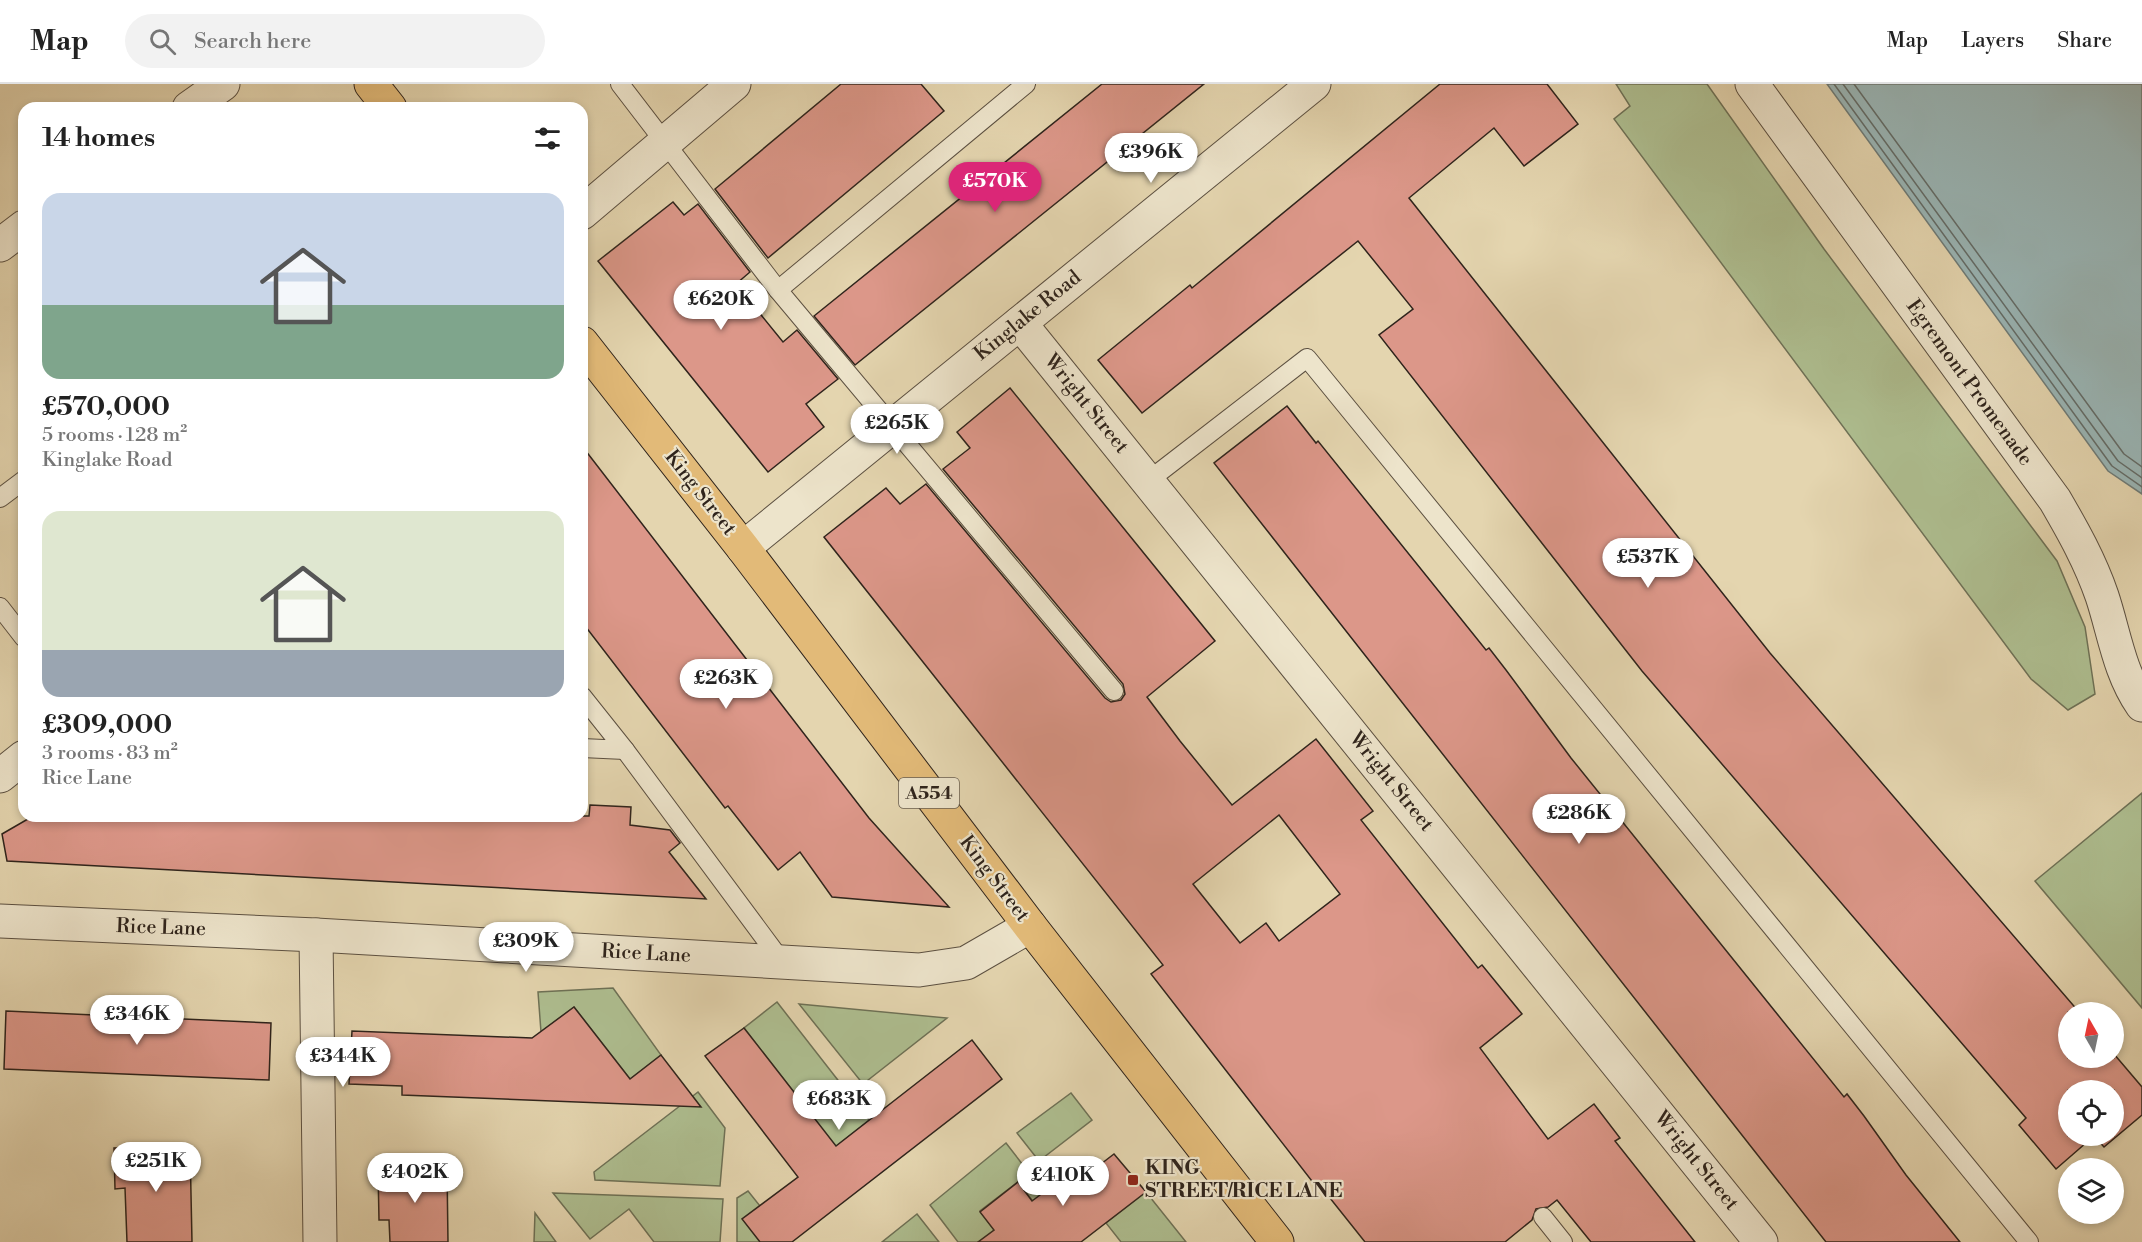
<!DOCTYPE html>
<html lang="en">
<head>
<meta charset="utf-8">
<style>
	body { margin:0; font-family:"Libre Bodoni",serif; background:#f2f2f2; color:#222; height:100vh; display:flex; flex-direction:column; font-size:22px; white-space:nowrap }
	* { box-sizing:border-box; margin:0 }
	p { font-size:20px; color:#767676 }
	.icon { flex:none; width:33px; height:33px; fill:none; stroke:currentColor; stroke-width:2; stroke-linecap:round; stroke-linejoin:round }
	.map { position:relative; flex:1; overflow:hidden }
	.details { position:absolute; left:18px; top:18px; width:570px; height:720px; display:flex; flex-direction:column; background:#fff; border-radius:18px; box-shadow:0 3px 9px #0003 }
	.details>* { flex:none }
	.needle { width:39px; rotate:351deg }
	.controls { position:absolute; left:2058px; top:918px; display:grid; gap:12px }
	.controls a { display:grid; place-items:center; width:66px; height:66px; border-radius:50%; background:#fff; box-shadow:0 3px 9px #0003; font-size:30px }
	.price { position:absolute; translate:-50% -51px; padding:0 14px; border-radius:21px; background:#fff; color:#222; font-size:20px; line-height:39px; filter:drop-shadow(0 2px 3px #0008) }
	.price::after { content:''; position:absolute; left:50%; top:36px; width:18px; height:14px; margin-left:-9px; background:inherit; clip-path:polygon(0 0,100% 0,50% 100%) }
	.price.selected { background:#db2777; color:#fff }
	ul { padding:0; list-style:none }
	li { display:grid; align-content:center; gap:12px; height:318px; padding:0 24px }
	li span { display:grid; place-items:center; height:186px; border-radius:18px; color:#555 }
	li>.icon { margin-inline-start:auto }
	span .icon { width:108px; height:108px; fill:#fffc; stroke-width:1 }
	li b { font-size:26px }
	h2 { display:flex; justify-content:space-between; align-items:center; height:72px; padding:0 24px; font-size:26px }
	header { display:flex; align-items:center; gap:36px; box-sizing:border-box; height:84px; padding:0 30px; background:#fff; border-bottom:2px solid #e0e0e0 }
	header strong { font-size:28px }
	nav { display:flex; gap:33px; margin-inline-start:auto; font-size:21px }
	.search { width:420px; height:54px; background:#f2f2f2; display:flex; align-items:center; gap:15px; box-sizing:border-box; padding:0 21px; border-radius:33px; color:#767676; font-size:22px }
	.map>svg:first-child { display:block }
	.green { fill:#aebe90; stroke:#6e7156; stroke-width:1.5 }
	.water { fill:#9ab6b6; stroke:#6f7c78; stroke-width:1.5 }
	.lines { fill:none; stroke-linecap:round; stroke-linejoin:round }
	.shore { stroke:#646d69; stroke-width:1.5 }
	.building { fill:#dc9789; stroke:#2f241c; stroke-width:1.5; fill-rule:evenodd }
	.lane-casing { stroke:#5c5041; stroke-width:20 }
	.street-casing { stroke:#5c5041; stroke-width:35 }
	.primary-casing { stroke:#2f241c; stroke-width:35 }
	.lane { stroke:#ede4cb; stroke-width:18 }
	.street { stroke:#ede4cb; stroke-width:33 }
	.primary { stroke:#e2ba78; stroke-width:33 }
	.poi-dot { fill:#8f2418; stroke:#ede4cb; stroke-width:2 }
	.labels { text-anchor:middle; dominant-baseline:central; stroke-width:4.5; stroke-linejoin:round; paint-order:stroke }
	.shield { fill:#ede4cb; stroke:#685e50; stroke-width:1.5 }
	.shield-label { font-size:18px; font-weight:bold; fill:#2f241c }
	.street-label { font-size:20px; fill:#2f241c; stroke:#ede4cb }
	.poi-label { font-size:20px; font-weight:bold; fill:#2f241c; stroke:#ede4cb; text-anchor:start }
</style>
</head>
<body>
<header>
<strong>Map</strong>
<div class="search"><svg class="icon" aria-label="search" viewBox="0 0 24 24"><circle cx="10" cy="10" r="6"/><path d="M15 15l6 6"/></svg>Search here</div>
<nav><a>Map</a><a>Layers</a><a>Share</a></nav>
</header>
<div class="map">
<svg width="2142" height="1158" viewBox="0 0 2142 1158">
	<rect width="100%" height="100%" fill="#e4d5af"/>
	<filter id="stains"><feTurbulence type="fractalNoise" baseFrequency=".00333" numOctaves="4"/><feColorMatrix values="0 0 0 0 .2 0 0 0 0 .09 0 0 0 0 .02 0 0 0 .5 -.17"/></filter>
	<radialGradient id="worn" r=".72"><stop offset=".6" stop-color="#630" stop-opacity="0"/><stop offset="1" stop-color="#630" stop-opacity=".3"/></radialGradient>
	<g class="green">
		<path d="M1616,0H1707L1824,165L2057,477L2085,543L2095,610L2068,626L2031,595L1614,35L1630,22Z"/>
		<path d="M2142,709V924L2035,797Z"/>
		<path d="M613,904L661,971L630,995L574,923L541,948L538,908Z"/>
		<path d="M777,918L869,1036L825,1071L817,1038L744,944Z"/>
		<path d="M799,920L947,934L863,1000Z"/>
		<path d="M698,1008L725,1044L720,1102L595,1096L594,1088Z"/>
		<path d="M1071,1009L1092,1036L1039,1077L1017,1049Z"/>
		<path d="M1006,1059L1050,1116L1039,1125L1018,1098L980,1127L1003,1158H958L930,1121Z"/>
		<path d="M748,1107L760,1122V1158H737V1114Z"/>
		<path d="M1146,1108L1186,1158H1121L1106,1139Z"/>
		<path d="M553,1109L723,1115L720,1158H654L629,1125L590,1155Z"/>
		<path d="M535,1129L556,1158H534Z"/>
		<path d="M917,1130L939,1158H882Z"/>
	</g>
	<path class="water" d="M1827,0H2142V410L2108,387Z"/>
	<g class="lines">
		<g class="shore">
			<path d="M1834,0L2112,382L2142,403"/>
			<path d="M1843,0L2118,377L2142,394"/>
			<path d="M1854,0L2124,370L2142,383"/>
		</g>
	</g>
	<g class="building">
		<path d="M841,0H921L944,27L768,174L715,105Z"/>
		<path d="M1102,0H1204L855,281L814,232Z"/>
		<path d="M1440,0H1547L1578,40L1524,82L1494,44L1409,114L1770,569L2079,928H2068V974H2114V970L2142,1003V1031L2104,1063L2094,1052L2056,1085L2019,1041L2026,1034L1642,587L1379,251L1413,225L1358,157L1142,329L1098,276L1190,201L1192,204ZM2068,1006H2114V1052H2068Z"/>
		<path d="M673,118L684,131L698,120L750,188L736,200L783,258L797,246L838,295L806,320L824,343L768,388L598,177Z"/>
		<path d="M1010,304L1215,557L1147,613L1180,657L1232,721L1316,655L1373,727L1361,736L1478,884L1482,881L1522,930L1480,964L1548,1055L1594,1020L1620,1054L1615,1057L1695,1158H1591L1557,1116L1548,1123L1536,1125L1532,1136L1505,1158H1365L1318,1099L1315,1101L1151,890L1163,881L824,453L886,404L900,420L926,400L1105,614L1111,618L1121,616L1125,610L1123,600L943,385L970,364L957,348ZM1279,731L1340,810L1279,857L1266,839L1240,859L1193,800Z"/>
		<path d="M1287,322L1316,359L1318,357L1486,566L1489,564L1506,586L1571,674L1844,1013L1847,1010L1864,1032L1906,1091L1960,1158H1826L1214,379Z"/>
		<path d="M582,362L869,734L949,823L832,813L800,768L778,786L728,722L725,724L582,538Z"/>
		<path d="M590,721L631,723L630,741L670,746L680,759L669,768L706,815L7,777L2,750L33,732H589Z"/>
		<path d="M574,923L630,995L661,971L701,1023L402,1011V1002L349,1000L352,947L532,954Z"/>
		<path d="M6,927L271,939L269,996L4,985Z"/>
		<path d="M744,944L836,1062L972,956L1002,995L792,1158H760L742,1135L798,1093L705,972Z"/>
		<path d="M190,1062L192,1158H127L125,1104L115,1105L114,1064Z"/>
		<path d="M1114,1070L1146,1108L1081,1158H978L994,1146L980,1128L1018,1098L1032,1117L1077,1083L1084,1093Z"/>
		<path d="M447,1084L448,1158H390L389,1136H379L378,1085Z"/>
	</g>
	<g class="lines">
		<defs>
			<g id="lane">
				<path d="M620,0L778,206L1114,607"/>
				<path d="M778,206L1026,0"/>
				<path d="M1148,397L1307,274L2029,1158"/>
				<path d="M0,414L24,396"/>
				<path d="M0,523L24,554"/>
				<path d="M582,612L625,666L582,664"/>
				<path d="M625,666L783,879"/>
				<path d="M1543,1133L1563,1158"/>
			</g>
			<g id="street">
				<path d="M1752,0L2055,416C2073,447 2090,477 2102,512C2114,548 2119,588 2142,621"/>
				<path d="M189,24L223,0"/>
				<path d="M582,129L734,0"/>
				<path d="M0,161L24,143"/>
				<path d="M1020,239L1761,1158"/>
				<path d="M743,464L1314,0"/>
				<path d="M0,692L24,673"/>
				<path d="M0,837L316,851L919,886L966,879L1030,842"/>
				<path d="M316,851L320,1158"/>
			</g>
			<g id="primary">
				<path d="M371,0L390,24"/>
				<path d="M582,259L743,464L1030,842L1277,1158"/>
			</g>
		</defs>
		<use href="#lane" class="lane-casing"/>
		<use href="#street" class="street-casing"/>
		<use href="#primary" class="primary-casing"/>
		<use href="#lane" class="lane"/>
		<use href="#street" class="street"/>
		<use href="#primary" class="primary"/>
	</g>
	<rect class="poi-dot" x="1127" y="1090" width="12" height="12" rx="3"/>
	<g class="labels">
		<rect class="shield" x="899" y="694" width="60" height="30" rx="4.5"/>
		<g class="shield-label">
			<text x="929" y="709">A554</text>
		</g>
		<g class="street-label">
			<text transform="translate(1028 232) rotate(-39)">Kinglake Road</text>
			<text transform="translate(1969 299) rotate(54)">Egremont Promenade</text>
			<text transform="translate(1086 320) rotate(51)">Wright Street</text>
			<text transform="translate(700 409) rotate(52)">King Street</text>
			<text transform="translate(1391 698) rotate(51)">Wright Street</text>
			<text transform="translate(994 795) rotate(53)">King Street</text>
			<text transform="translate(161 844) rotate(2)">Rice Lane</text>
			<text transform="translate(646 870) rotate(3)">Rice Lane</text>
			<text transform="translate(1696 1077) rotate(51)">Wright Street</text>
		</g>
		<g class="poi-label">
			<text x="1145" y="1084">KING<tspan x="1145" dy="23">STREET/RICE LANE</tspan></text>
		</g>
	</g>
	<rect width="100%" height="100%" filter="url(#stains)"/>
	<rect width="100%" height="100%" fill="url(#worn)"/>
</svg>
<div class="controls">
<a><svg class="needle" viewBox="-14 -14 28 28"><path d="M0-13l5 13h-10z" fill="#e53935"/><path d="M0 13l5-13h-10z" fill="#767676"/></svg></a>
<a><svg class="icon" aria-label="locate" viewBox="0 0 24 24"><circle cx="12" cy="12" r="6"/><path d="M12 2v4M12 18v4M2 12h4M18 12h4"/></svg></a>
<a><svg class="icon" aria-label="layers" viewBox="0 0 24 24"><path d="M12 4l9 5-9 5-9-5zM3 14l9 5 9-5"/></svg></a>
</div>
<b class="price" style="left:1151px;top:100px">£396K</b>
<b class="price selected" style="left:995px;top:129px">£570K</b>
<b class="price" style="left:721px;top:247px">£620K</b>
<b class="price" style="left:897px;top:371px">£265K</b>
<b class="price" style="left:1648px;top:505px">£537K</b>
<b class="price" style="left:726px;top:626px">£263K</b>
<b class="price" style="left:1579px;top:761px">£286K</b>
<b class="price" style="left:526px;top:889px">£309K</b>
<b class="price" style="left:137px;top:962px">£346K</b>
<b class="price" style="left:343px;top:1004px">£344K</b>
<b class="price" style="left:839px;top:1047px">£683K</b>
<b class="price" style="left:156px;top:1109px">£251K</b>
<b class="price" style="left:415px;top:1120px">£402K</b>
<b class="price" style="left:1063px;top:1123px">£410K</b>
<section class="details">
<h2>14 homes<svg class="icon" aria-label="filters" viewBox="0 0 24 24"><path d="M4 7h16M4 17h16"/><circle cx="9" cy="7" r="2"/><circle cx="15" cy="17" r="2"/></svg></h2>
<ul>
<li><span style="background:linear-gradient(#c9d6e8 60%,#7fa58c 0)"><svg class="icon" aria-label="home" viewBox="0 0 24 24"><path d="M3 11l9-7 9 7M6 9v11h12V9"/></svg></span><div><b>£570,000</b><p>5 rooms · 128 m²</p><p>Kinglake Road</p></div></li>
<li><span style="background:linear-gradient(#dfe7d0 75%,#9aa5b1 0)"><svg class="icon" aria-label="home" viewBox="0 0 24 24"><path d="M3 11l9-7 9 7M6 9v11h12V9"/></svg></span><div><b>£309,000</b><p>3 rooms · 83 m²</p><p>Rice Lane</p></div></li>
</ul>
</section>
</div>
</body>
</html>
